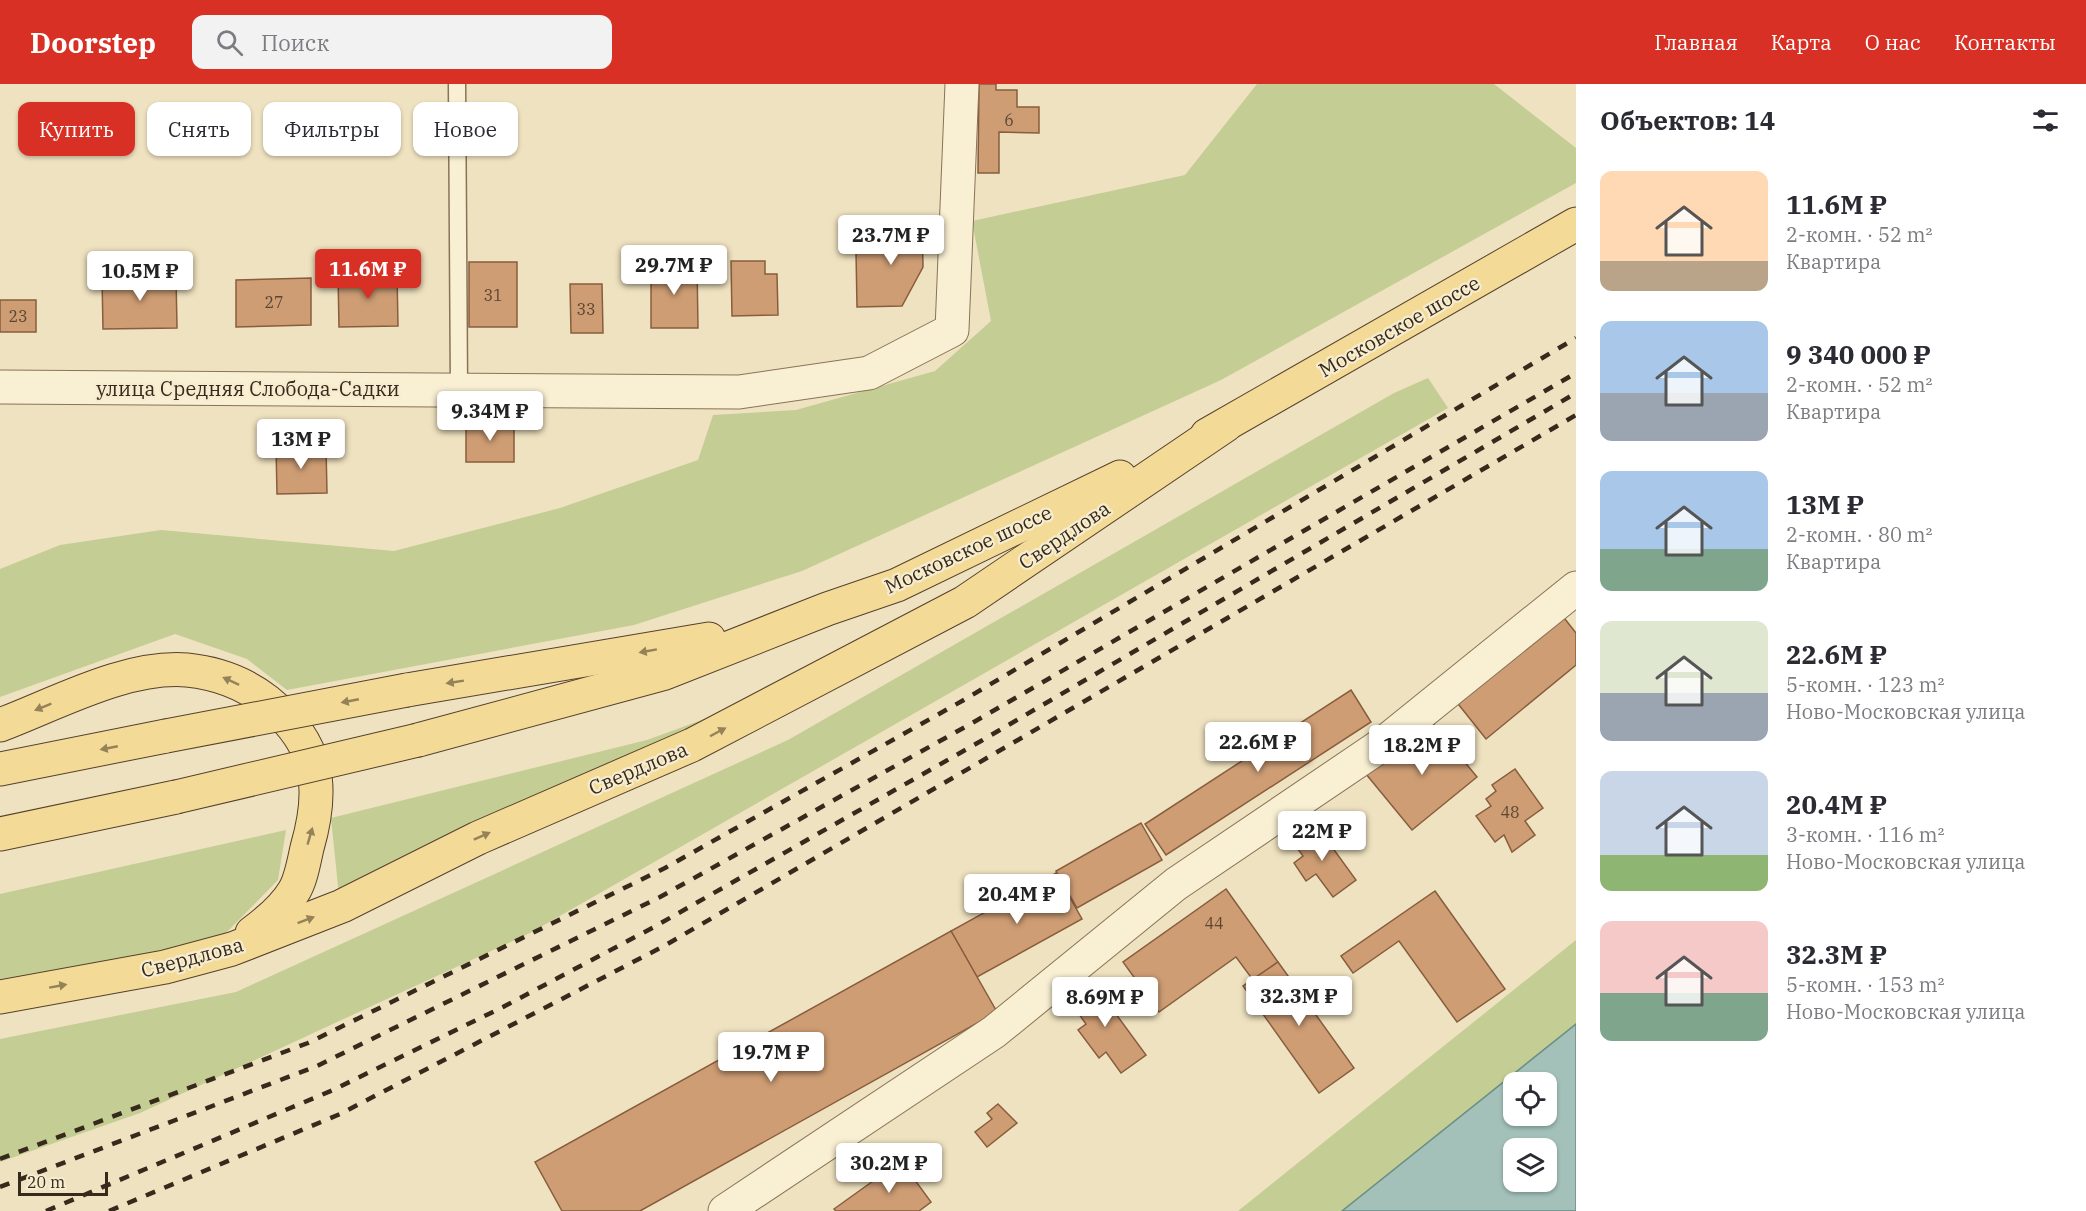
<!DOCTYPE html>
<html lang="ru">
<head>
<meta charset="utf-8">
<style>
	body { margin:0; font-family:"IBM Plex Serif",serif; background:#f2f2f3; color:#2b2b33; height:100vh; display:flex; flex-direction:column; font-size:22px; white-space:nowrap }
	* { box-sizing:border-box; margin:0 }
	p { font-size:20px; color:#7c7c81 }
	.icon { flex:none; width:33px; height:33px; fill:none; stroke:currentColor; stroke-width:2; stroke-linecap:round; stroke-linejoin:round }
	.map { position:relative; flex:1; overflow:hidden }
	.sheet { display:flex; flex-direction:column; background:#fff; width:510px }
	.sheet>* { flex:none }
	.guide { position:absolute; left:18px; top:18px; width:570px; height:54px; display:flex; gap:12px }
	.controls { position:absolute; left:1503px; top:988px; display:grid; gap:12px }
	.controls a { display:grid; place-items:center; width:54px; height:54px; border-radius:12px; background:#fff; box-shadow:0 2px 4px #0004; font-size:30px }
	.scale { position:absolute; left:18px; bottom:15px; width:90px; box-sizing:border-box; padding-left:6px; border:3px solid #372a1c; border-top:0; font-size:16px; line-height:21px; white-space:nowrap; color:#372a1c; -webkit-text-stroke:4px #f6eccf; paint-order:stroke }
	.price { position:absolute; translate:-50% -51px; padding:0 14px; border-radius:6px; background:#fff; color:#222; font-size:20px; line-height:39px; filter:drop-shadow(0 2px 3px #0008) }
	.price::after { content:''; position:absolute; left:50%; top:36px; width:18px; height:14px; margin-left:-9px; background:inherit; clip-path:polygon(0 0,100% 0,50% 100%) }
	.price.current { background:#d93025; color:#fff }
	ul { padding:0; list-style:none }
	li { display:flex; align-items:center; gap:18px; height:150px; padding:0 24px }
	li span { display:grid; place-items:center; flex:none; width:168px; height:120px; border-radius:12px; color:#555 }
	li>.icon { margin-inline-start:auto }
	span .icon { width:72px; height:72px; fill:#fffc; stroke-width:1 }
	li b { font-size:26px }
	h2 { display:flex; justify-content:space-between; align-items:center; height:72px; padding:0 24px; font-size:26px }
	.chip { padding:0 21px; border-radius:12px; background:#fff; box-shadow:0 2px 4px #0004; font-size:21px; line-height:54px }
	.chip.current { background:#d93025; color:#fff }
	header { display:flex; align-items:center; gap:36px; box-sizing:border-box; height:84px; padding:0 30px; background:#d93025; color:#fff }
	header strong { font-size:28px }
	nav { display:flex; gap:33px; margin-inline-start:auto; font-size:21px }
	.search { width:420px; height:54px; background:#f2f2f3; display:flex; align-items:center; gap:15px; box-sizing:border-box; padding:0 21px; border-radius:12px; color:#7c7c81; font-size:22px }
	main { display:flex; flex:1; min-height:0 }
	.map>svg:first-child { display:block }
	.green { fill:#c4cd93 }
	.water { fill:#a3c1b9; stroke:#6a8e87; stroke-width:1.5; fill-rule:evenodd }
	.building { fill:#ce9d74; stroke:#885d3d; stroke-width:1.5 }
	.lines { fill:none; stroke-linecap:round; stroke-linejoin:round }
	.service-casing { stroke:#887357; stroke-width:19 }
	.minor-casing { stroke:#887357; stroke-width:35 }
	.tertiary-casing { stroke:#887357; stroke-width:35 }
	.primary-casing { stroke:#55412c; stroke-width:35 }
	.service { stroke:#f9efd3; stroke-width:16 }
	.minor { stroke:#f9efd3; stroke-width:33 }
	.tertiary { stroke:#f9efd3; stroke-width:33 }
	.primary { stroke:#f3da96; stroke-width:33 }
	.rail { stroke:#372a1c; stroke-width:4.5; stroke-dasharray:10 10; stroke-linecap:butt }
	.primary-bridge-casing { stroke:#55412c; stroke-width:35; stroke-linecap:butt }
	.primary-bridge { stroke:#f3da96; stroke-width:33 }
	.oneway { fill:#958259 }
	.labels { text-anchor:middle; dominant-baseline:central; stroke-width:4.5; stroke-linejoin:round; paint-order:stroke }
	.number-label { font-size:16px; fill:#5d4732 }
	.street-label { font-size:20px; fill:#372a1c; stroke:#f6eccf }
</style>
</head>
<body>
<header>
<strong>Doorstep</strong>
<div class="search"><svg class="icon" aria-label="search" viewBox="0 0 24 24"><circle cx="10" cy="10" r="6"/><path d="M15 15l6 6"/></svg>Поиск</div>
<nav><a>Главная</a><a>Карта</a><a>О нас</a><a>Контакты</a></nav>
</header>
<main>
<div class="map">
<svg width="1576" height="1127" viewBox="0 0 1576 1127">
	<rect width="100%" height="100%" fill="#efe2c0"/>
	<g class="green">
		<path d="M1257,0H1494L1576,64V99L1221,296L802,487L634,541L287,606L247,575L175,550L0,613V485L60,461L161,446L394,467L560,424L698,376L713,331L796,326L935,287L991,237L972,137L1185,91Z"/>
		<path d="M1428,294L1448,324L530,849L140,1029L0,1078V955L236,908L788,656L1394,309Z"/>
		<path d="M891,567L339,812L331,734L647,656Z"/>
		<path d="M286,746L278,796L223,852L120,882L0,905V810Z"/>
		<path d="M1576,856V940L1361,1113L1342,1127H1238Z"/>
	</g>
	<path class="water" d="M1576,940V1127H1342ZM1514,999H1546V1032H1514ZM1514,1065H1546V1098H1514Z"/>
	<g class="building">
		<path d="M979,0H996V6H1017V23H1039V49L999,48V89H978Z"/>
		<path d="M922,137L923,183L902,222L857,223L856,168H880V138Z"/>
		<path d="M731,177H765V190H777L778,231L732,232Z"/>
		<rect x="469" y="178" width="48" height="65"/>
		<path d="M651,180H697L698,244H651Z"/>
		<path d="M397,190L398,242L339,243L338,191Z"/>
		<path d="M176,192L177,244L103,245L102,193Z"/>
		<path d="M311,194V241L236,243V196Z"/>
		<path d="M570,200H602L603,249H571Z"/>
		<rect x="0" y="216" width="36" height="32"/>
		<rect x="466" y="338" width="48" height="40"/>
		<path d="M276,363H326L327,409L277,410Z"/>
		<path d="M1561,530L1576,549V581L1486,655L1455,616Z"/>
		<path d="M1351,606L1371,638L1166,771L1145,740Z"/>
		<path d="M1431,637L1477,693L1412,746L1366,690Z"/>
		<path d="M1515,685L1543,724L1525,737L1535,751L1512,768L1504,751L1495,758L1476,732L1491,722L1486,715L1496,707L1492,701Z"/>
		<path d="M1141,739L1162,776L1077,824L1056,787Z"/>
		<path d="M1316,741L1356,796L1333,813L1316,790L1306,797L1294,779L1303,772L1292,757Z"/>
		<path d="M1056,789L1082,835L977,893L951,847Z"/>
		<path d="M1226,805L1278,878L1253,896L1236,873L1159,928L1123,878Z"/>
		<path d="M1435,807L1505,905L1457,938L1399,857L1353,889L1341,872Z"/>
		<path d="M951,847L997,928L640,1127H562L535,1078Z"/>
		<path d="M1278,878L1354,984L1319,1009L1243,902Z"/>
		<path d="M1091,896L1146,971L1121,989L1106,968L1099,974L1078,946L1086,940L1067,913Z"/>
		<path d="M998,1020L1017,1039L987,1063L975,1048L992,1035L987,1029Z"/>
		<path d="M901,1077L931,1118L919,1127H836L834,1125Z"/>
	</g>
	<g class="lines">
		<defs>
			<path id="service" d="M457,0L459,305"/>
			<path id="minor" d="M725,1127L994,948L1176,800L1380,662L1576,504"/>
			<path id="tertiary" d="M0,303L739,308L869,289L952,246L962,0"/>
			<g id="primary">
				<path d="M1207,351L1576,140"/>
				<path d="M407,606L709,555"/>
				<path d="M0,641C56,620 126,581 187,586C217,589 244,599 267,617C319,659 325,702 307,764C304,777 301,796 294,807C284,824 268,837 252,849"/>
				<path d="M418,656L665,589L827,525L897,501L1120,393"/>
				<path d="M0,685L166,652"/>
				<path d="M0,750L176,713"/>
				<path d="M0,913L165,883L232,865L342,822L478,754L692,661L965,518L1226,341"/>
			</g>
		</defs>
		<use href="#service" class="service-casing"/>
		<use href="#minor" class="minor-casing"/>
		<use href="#tertiary" class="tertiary-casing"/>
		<use href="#primary" class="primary-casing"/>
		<use href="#service" class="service"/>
		<use href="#minor" class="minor"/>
		<use href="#tertiary" class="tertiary"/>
		<use href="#primary" class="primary"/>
		<g class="rail">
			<path d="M0,1075L308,959L665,784L962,617L1576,254"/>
			<path d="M0,1103L317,982L660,813L974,638L1576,289"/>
			<path d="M46,1127L333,1006L503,923L654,843L981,657L1576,309"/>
			<path d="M109,1127L340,1030L664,862L1576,331"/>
		</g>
		<defs>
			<g id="primary-bridge">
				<path d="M166,652L407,606"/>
				<path d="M176,713L418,656"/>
			</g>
		</defs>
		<use href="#primary-bridge" class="primary-bridge-casing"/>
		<use href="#primary-bridge" class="primary-bridge"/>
	</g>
	<defs><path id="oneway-solid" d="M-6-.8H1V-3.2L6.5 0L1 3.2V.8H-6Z" transform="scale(1.5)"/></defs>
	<g class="oneway">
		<use href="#oneway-solid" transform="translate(648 567) rotate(170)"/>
		<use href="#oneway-solid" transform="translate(231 597) rotate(-155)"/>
		<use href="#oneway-solid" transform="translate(455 598) rotate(171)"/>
		<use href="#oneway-solid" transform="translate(350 617) rotate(169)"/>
		<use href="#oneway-solid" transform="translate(43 623) rotate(158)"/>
		<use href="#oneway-solid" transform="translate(718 648) rotate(-28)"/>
		<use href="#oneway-solid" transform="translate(109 664) rotate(169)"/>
		<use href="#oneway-solid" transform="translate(310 752) rotate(-74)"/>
		<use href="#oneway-solid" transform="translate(482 752) rotate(-24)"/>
		<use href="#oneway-solid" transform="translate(306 836) rotate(-21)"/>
		<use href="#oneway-solid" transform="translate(58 902) rotate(-10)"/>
	</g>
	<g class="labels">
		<g class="number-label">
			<text x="1009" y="36">6</text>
			<text x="493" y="211">31</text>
			<text x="274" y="218">27</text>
			<text x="586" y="225">33</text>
			<text x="18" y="232">23</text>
			<text x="1510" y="728">48</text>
			<text x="1214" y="839">44</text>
		</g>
		<g class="street-label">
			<text transform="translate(1399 242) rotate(-30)">Московское шоссе</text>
			<text x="248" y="304">улица Средняя Слобода-Садки</text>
			<text transform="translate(1064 451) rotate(-34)">Свердлова</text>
			<text transform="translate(968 465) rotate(-25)">Московское шоссе</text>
			<text transform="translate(638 684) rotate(-23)">Свердлова</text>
			<text transform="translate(192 873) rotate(-15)">Свердлова</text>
		</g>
	</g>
</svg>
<div class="controls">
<a><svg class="icon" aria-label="locate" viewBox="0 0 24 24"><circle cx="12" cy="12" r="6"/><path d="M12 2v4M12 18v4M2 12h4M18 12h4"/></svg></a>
<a><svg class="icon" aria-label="layers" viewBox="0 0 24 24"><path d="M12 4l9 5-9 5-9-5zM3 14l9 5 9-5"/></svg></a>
</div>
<div class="scale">20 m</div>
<b class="price" style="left:891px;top:182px">23.7M ₽</b>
<b class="price" style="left:674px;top:212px">29.7M ₽</b>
<b class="price current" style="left:368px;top:216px">11.6M ₽</b>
<b class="price" style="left:140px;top:218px">10.5M ₽</b>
<b class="price" style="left:490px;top:358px">9.34M ₽</b>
<b class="price" style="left:301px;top:386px">13M ₽</b>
<b class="price" style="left:1258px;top:689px">22.6M ₽</b>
<b class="price" style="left:1422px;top:692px">18.2M ₽</b>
<b class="price" style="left:1322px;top:778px">22M ₽</b>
<b class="price" style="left:1017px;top:841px">20.4M ₽</b>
<b class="price" style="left:1299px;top:943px">32.3M ₽</b>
<b class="price" style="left:1105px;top:944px">8.69M ₽</b>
<b class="price" style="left:771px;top:999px">19.7M ₽</b>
<b class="price" style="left:889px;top:1110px">30.2M ₽</b>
<div class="guide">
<a class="chip current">Купить</a>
<a class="chip">Снять</a>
<a class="chip">Фильтры</a>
<a class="chip">Новое</a>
</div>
</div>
<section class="sheet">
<h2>Объектов: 14<svg class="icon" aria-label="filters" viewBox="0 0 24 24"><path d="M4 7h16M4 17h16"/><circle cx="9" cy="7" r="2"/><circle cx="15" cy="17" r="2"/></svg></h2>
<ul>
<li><span style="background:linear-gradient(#ffd9b3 75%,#b9a48a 0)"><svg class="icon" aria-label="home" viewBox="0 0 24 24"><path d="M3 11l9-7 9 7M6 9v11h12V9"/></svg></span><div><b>11.6M ₽</b><p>2-комн. · 52 m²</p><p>Квартира</p></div></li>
<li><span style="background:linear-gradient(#a9c7e8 60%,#9aa5b1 0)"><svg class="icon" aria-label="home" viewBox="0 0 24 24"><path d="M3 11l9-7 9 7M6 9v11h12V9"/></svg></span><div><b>9 340 000 ₽</b><p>2-комн. · 52 m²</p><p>Квартира</p></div></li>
<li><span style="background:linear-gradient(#a9c7e8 65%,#7fa58c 0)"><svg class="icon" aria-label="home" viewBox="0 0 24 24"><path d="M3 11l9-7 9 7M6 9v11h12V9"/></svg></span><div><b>13M ₽</b><p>2-комн. · 80 m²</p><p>Квартира</p></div></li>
<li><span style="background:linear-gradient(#dfe7d0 60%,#9aa5b1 0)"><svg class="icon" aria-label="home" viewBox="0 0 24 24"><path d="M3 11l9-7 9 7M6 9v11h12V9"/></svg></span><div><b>22.6M ₽</b><p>5-комн. · 123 m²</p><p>Ново-Московская улица</p></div></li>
<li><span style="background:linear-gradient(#c9d6e8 70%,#8fb573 0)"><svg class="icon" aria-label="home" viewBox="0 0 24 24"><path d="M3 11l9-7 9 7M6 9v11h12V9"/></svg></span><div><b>20.4M ₽</b><p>3-комн. · 116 m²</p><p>Ново-Московская улица</p></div></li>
<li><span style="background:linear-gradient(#f6c9c9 60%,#7fa58c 0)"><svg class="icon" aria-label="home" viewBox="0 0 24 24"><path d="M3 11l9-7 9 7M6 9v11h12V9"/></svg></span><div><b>32.3M ₽</b><p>5-комн. · 153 m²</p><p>Ново-Московская улица</p></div></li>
</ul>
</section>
</main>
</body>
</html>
